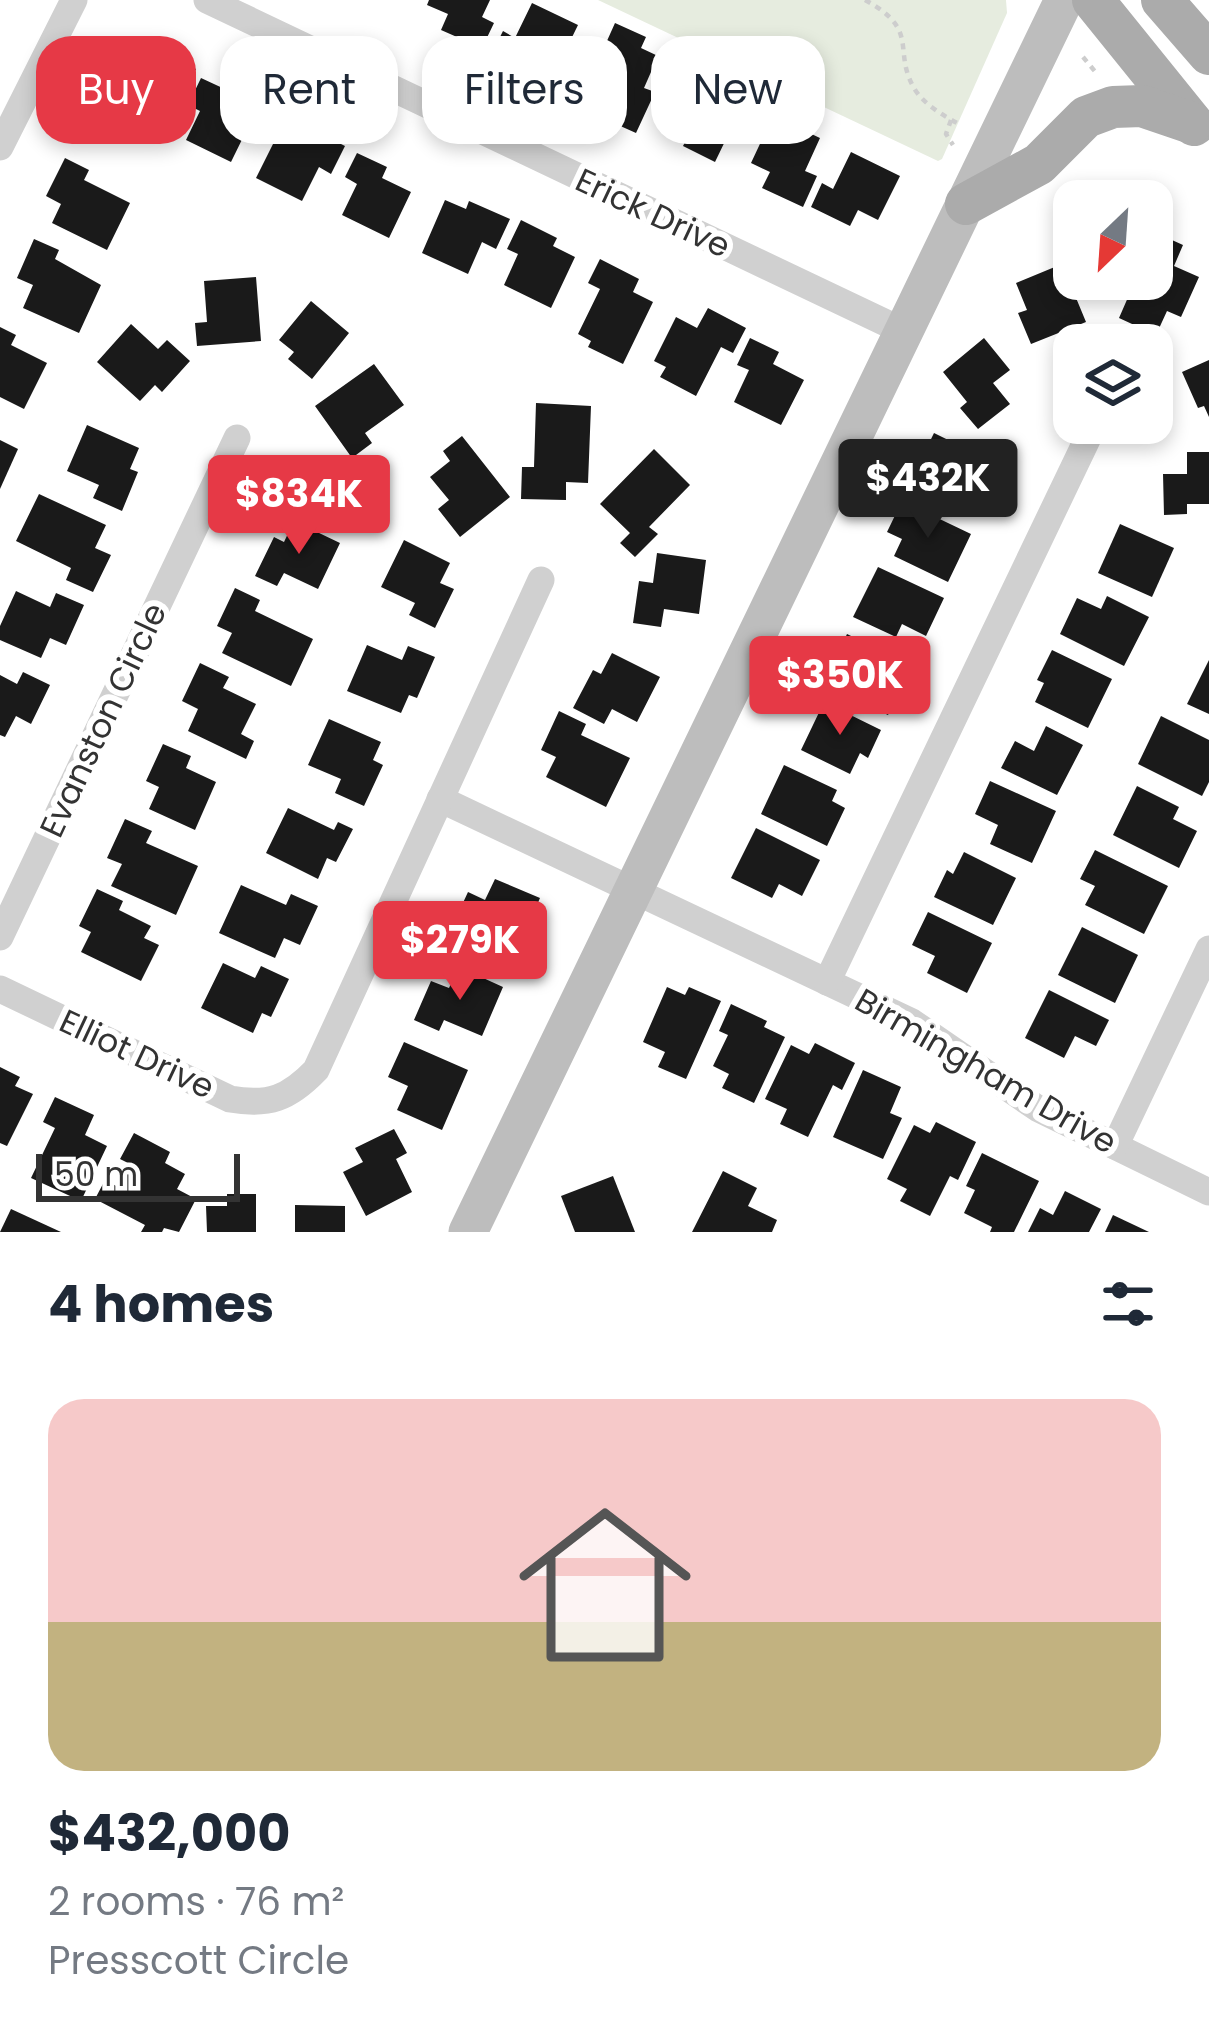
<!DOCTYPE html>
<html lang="en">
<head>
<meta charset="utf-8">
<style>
	body { margin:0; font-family:Poppins,sans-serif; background:#f6f6f7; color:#1f2937; height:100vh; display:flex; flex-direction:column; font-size:45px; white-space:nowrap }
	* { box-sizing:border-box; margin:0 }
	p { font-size:39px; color:#747a83 }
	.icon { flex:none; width:66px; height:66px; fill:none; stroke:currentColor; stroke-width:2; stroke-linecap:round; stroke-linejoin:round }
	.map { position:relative; height:1232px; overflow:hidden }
	.sheet { display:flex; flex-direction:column; background:#fff; flex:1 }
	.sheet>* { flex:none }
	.guide { position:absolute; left:36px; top:36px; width:1137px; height:108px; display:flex; gap:24px }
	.needle { width:78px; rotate:205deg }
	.tools { position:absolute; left:1053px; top:180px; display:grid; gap:24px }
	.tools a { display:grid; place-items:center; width:120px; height:120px; border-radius:24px; background:#fff; box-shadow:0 6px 18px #0003; font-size:60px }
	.scale { position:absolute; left:36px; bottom:30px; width:204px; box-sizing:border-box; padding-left:12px; border:6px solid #333; border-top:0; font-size:33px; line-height:42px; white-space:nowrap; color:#333; -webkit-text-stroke:9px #fff; paint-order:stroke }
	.price { position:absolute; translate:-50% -102px; padding:0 27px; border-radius:12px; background:#e63946; color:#fff; font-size:39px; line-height:78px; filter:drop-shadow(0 3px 6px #0008) }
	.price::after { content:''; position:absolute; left:50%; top:72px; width:36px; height:27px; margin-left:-18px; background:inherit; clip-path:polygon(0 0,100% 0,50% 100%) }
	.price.on { background:#222; color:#fff }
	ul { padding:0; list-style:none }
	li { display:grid; align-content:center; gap:24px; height:636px; padding:0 48px }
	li+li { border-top:3px solid #e0e1e3 }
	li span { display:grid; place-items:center; height:372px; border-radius:36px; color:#555 }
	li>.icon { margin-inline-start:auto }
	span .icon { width:216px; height:216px; fill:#fffc; stroke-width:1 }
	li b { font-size:51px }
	h2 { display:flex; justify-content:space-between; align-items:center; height:144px; padding:0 48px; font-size:51px }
	.chip { padding:0 42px; border-radius:36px; background:#fff; box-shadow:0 6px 18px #0003; font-size:42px; line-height:108px }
	.chip.on { background:#e63946; color:#fff }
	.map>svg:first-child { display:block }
	.green { fill:#e6ecdf }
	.building { fill:#1a1a1a }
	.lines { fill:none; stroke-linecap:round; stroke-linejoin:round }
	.path { stroke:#cdcdcd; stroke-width:4.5; stroke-dasharray:6 6; stroke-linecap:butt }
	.street { stroke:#d0d0d0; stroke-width:27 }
	.secondary { stroke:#bdbdbd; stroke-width:39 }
	.primary { stroke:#ababab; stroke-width:42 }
	.labels { text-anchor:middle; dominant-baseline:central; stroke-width:12; stroke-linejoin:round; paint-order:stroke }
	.street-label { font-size:33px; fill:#333; stroke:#fff }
</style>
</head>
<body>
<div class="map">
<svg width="1209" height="1232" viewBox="0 0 1209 1232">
	<rect width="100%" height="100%" fill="#fff"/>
	<path class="green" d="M598,0H1006L1007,13L942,159L938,161Z"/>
	<g class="building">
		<path d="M429,0H490L482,17L494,23L482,48L441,30L448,14L427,5Z"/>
		<path d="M532,3L578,25L556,70L536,60L528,76L490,57L503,31L515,38Z"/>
		<path d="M615,23L646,37L641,48L658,56L644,88L655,92L636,133L598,116L606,100L585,90Z"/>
		<path d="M157,50L196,69L183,95L170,89L143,142L97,119L128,56L149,66Z"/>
		<path d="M201,78L259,105L231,162L186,140L200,111L188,105Z"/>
		<path d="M689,78L743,104L715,162L683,146L689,134L667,123Z"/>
		<path d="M773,116L820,138L805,171L817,176L803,207L762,188L770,172L751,163Z"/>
		<path d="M307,127L345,146L331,174L319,167L302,201L256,178L281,128L301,138Z"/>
		<path d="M851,152L900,176L878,220L858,210L850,226L811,207L822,183L833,189Z"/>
		<path d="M357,153L387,167L382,178L411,192L389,238L342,215L357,184L345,177Z"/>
		<path d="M65,158L89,170L84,180L130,203L107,250L52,223L61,204L46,196Z"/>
		<path d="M445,200L466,209L469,201L510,219L496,249L482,242L468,274L422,253Z"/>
		<path d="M521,220L557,238L553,246L575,257L551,308L504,285L518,254L507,249Z"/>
		<path d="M1152,231L1183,245L1174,266L1199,277L1181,317L1167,311L1156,335L1119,318L1136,279H1152Z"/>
		<path d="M34,239L59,250L55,259L101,285L79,333L23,308L33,285L17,278Z"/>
		<path d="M600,259L639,279L633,292L653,302L623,364L588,347L591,341L578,334L600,289L588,283Z"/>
		<path d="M1062,264L1086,322L1031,344L1018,313L1027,310L1016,283Z"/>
		<path d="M256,277L261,341L197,346L195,323L207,322L204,281Z"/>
		<path d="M311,301L349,333L312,379L288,359L294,352L279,340Z"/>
		<path d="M708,308L746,328L733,353L721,347L696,396L660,377L666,367L654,361L676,317L697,328Z"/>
		<path d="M131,324L158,349L167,340L190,361L162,392L155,385L140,401L97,362Z"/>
		<path d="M0,327L16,335L11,345L47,363L24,409L0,397Z"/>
		<path d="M750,338L779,352L773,364L804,380L781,425L734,402L749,370L737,365Z"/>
		<path d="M984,338L1010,370L993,383L1010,404L978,429L960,408L967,402L943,372Z"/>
		<path d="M1209,360V417L1204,406L1198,408L1182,372Z"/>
		<path d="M374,364L404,405L365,433L372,443L352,458L315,406Z"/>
		<path d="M536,403L591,406L588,483L566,482V500L521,499L522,467H534Z"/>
		<path d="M87,425L139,448L130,469L138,472L122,511L93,498L99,485L67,471Z"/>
		<path d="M934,433L999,465L982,500L959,489L952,502L910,482Z"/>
		<path d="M462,436L510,497L460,537L438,509L449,500L430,477L450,461L443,451Z"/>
		<path d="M0,440L18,449L0,489Z"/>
		<path d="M654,449L690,485L649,527L658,534L635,557L620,543L630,533L600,504Z"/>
		<path d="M1187,452H1209V504H1187V514L1164,515L1163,474H1187Z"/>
		<path d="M39,494L106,525L95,548L111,555L93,592L66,580L71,568L16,541Z"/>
		<path d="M902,501L971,534L948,582L894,556L902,539L887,532Z"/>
		<path d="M294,521L340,543L318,589L284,573L277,586L255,576L274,537L284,542Z"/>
		<path d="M1120,524L1174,548L1152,597L1098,573Z"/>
		<path d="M404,540L450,563L440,583L454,589L435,628L409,615L415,603L381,587Z"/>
		<path d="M657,553L706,560L699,614L664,609L661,627L633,623L639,581L653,583Z"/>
		<path d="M878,567L944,598L926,636L902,624L896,637L853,617Z"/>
		<path d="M235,588L260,600L255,611L313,639L291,686L222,653L232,633L217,626Z"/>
		<path d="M16,591L50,607L56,593L84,605L66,645L50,638L41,658L0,640V626Z"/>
		<path d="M1107,596L1149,617L1124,666L1060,634L1077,598L1101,609Z"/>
		<path d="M847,634L900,660L892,677L903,683L888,715L809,678L823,649L837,656Z"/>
		<path d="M367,645L402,660L408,646L435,657L417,698L409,695L401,713L347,691Z"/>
		<path d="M1052,650L1112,679L1088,728L1035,702L1044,683L1037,680Z"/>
		<path d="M612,653L660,677L637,722L612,709L604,724L573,708L593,670L601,674Z"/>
		<path d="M1209,660V714L1187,704Z"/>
		<path d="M200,663L229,677L223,688L256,704L241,734L254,741L246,759L188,731L198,709L182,701Z"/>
		<path d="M23,672L50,685L31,724L16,716L5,737L0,735V675L17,684Z"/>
		<path d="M824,702L881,730L868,758L860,753L850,774L801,750Z"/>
		<path d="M559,711L586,724L581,735L630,758L606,807L546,777L556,757L541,750Z"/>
		<path d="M1161,716L1209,740V782L1202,796L1138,764Z"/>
		<path d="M329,719L381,742L373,760L383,765L364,806L335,793L341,779L308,765Z"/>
		<path d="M1046,726L1083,745L1057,795L1001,768L1015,741L1034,751Z"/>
		<path d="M163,744L191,756L186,768L216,782L195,830L149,809L159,787L146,781Z"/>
		<path d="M784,765L837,790L832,801L845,808L827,846L761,814Z"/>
		<path d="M990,781L1056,811L1032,863L990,844L998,825L975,814Z"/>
		<path d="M1137,786L1179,807L1173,819L1197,831L1179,868L1113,835Z"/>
		<path d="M288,808L334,830L338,822L353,829L336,862L327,858L318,879L266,853Z"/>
		<path d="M125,819L152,831L146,843L198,866L176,915L111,886L122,864L107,858Z"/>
		<path d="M756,828L820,860L802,896L779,884L772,898L731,878Z"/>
		<path d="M1095,850L1168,886L1144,934L1085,905L1095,886L1080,879Z"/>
		<path d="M964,852L1016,878L993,925L934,897L947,870L953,874Z"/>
		<path d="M495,879L540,898L518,948L480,932L475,942L450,931L468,892L485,900Z"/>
		<path d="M241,885L286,905L291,894L318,906L300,945L284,938L275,958L219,933Z"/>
		<path d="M97,889L123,901L119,910L151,926L144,938L159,945L141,981L81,952L91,932L79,926Z"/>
		<path d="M928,912L992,943L967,993L927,973L935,956L912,945Z"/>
		<path d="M1082,927L1138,955L1115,1003L1058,975Z"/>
		<path d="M223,963L255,978L261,966L289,979L271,1017L262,1013L253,1033L201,1008Z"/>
		<path d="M459,967L503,987L482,1036L444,1020L439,1031L414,1020L431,981L449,988Z"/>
		<path d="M667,987L685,995L689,987L721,1001L686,1079L658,1067L665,1052L643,1042Z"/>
		<path d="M1049,990L1109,1020L1096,1046L1075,1036L1064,1058L1025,1038Z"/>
		<path d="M731,1004L767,1021L764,1027L785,1037L754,1103L722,1088L729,1074L713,1066L728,1035L719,1031Z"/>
		<path d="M404,1042L468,1070L442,1130L397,1110L408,1086L388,1077Z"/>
		<path d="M815,1043L855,1063L842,1090L833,1085L808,1137L780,1124L787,1109L765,1099L791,1045L809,1054Z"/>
		<path d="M0,1067L20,1077L15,1086L33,1094L7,1146L0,1143Z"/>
		<path d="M863,1070L901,1087L890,1113L902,1118L883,1159L833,1137Z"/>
		<path d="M55,1097L94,1115L85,1135L107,1146L81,1201L31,1178L55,1128L43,1122Z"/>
		<path d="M936,1122L976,1142L958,1180L950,1176L930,1216L900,1201L907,1189L887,1179L914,1125L930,1133Z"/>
		<path d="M394,1129L407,1153L396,1159L412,1192L366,1216L343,1172L363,1162L355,1148Z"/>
		<path d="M134,1133L170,1152L165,1163L185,1174L177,1189L196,1199L179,1232L164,1228L162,1232H141L145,1225L95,1199L105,1180L120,1188L132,1165L120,1159Z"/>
		<path d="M982,1153L1039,1181L1014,1232H990L992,1227L964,1213L975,1190L966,1186Z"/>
		<path d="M723,1171L757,1188L748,1206L777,1220L772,1232H692Z"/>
		<path d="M613,1176L635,1232H575L561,1196Z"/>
		<path d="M1065,1191L1101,1209L1089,1232H1028L1040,1208L1053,1215Z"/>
		<path d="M227,1194H256V1232H207L206,1206H227Z"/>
		<path d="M295,1205L345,1206V1232H295Z"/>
		<path d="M11,1209L61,1232H0Z"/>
		<path d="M1113,1215L1149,1232H1105Z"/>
	</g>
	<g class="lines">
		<g class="path">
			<path d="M865,0C921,30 892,50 914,88C923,104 944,116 959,124"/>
			<path d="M1083,57L1098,75"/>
			<path d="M951,120L946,134L953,145"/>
		</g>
		<g class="street">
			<path d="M207,0L905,332"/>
			<path d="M0,147L74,0"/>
			<path d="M440,799L912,1022L1037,1108L1209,1192"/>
			<path d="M0,937L237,438"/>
			<path d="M827,982L1095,423"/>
			<path d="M0,989L230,1099C269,1106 289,1098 316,1070L541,580"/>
			<path d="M1115,1146L1209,949"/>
		</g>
		<path class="secondary" d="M468,1232L1064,0"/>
		<g class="primary">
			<path d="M1093,0L1194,125"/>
			<path d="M1162,0L1209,54"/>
			<path d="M966,204L1039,164L1086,117L1113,107L1142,106L1192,123"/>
		</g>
	</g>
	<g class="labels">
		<g class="street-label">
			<text transform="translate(653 213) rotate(25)">Erick Drive</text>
			<text transform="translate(103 720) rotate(-65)">Evanston Circle</text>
			<text transform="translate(137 1054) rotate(25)">Elliot Drive</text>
			<text transform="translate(986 1071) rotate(30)">Birmingham Drive</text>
		</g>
	</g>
</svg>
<div class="tools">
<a><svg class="needle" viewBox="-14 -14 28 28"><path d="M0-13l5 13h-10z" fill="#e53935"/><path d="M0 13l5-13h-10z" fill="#747a83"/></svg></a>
<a><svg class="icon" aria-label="layers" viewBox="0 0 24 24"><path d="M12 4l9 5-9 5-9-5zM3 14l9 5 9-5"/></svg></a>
</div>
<div class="scale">50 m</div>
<b class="price on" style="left:928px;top:541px">$432K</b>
<b class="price" style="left:299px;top:557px">$834K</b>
<b class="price" style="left:840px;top:738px">$350K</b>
<b class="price" style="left:460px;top:1003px">$279K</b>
<div class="guide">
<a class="chip on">Buy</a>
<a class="chip">Rent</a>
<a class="chip">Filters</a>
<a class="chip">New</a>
</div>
</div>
<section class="sheet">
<h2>4 homes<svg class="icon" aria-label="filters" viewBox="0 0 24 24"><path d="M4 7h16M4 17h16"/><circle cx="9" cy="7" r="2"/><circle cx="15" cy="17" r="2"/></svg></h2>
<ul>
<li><span style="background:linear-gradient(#f6c9c9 60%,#c2b280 0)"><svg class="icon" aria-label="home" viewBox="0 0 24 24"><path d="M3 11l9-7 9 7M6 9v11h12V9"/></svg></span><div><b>$432,000</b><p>2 rooms · 76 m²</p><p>Presscott Circle</p></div></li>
</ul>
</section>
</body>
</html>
